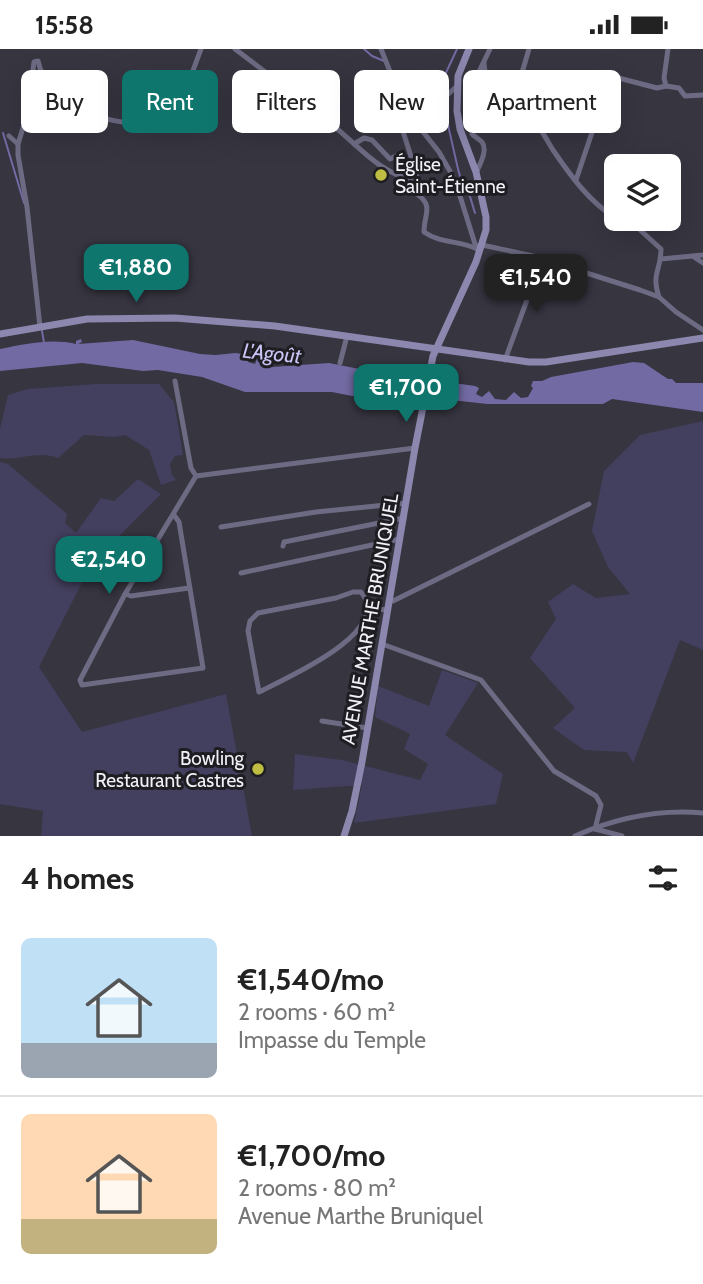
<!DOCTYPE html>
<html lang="en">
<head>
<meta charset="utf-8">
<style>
	body { margin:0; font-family:Cabin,sans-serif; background:#f2f2f2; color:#222; height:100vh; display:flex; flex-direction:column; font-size:26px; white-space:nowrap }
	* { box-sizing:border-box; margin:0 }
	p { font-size:23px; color:#767676 }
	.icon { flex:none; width:38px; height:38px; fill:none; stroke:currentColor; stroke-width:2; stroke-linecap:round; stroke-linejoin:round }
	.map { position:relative; height:787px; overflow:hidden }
	.drawer { display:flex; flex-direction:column; background:#fff; flex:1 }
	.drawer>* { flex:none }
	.top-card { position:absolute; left:21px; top:21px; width:662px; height:63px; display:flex; gap:14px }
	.tools { position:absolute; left:604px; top:105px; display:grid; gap:14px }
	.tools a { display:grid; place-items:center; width:77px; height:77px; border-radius:10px; background:#fff; box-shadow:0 7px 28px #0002; font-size:35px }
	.price { position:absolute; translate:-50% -60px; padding:0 16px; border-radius:14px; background:#0f766e; color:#fff; font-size:23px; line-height:46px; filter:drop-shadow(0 2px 4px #0008) }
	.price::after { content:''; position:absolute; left:50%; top:42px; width:21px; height:16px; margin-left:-10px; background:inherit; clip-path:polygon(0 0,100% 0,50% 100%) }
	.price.on { background:#222; color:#fff }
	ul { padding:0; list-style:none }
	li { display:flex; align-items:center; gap:21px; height:175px; padding:0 21px }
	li+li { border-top:2px solid #e0e0e0 }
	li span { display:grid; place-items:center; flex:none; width:196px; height:140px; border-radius:10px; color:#555 }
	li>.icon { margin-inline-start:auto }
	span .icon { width:84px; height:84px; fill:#fffc; stroke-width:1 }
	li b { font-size:30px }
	h2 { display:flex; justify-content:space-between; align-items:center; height:84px; padding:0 21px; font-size:30px }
	.tag { padding:0 24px; border-radius:10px; background:#fff; box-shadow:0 7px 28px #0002; font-size:24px; line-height:63px }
	.tag.on { background:#0f766e; color:#fff }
	.status { display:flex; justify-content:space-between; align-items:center; height:49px; padding:0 35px; background:#fff; direction:ltr }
	.status svg { height:19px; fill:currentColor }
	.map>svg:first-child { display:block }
	.green { fill:#433f5e }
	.water { fill:#726aa2 }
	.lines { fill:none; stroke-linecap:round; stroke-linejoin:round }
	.stream { stroke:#726aa2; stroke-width:2 }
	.street { stroke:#6d6b83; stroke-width:5 }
	.secondary { stroke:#8b87ae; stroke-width:7 }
	.poi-dot { fill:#bfbe42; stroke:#1e1d22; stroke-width:2.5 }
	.labels { text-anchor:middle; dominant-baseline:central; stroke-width:6; stroke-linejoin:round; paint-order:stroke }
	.poi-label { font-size:19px; fill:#f1f1f8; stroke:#1e1d22; text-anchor:start }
	.street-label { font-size:19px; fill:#f1f1f8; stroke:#1e1d22 }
	.water-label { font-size:21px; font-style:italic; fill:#c9c4f6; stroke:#1e1d22 }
</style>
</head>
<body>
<div class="status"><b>15:58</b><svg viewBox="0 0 49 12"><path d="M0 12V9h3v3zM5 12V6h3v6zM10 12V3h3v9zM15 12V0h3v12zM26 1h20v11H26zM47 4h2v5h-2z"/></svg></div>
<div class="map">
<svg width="703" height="787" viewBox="0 0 703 787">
	<rect width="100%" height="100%" fill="#363540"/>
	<g class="green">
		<path d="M96,335H159L174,353L183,406L175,407L170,415L172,426L176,431L161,436L149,401L125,386L114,388L84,386L58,409C38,401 19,412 0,409V380L8,346L28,340Z"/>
		<path d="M703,372V601L680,591L633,714L627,703L584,701L553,679L575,659L530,609L556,570L548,553L573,535L596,549L630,545L608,518L592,482L604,422L640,386Z"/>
		<path d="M0,413L8,415L67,465L65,474L76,484L101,449L114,452L138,430L161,445L92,514L39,618L82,683L226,645L252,787H41L43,762L0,755Z"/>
		<path d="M442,621L478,634L445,686L503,725L496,755L354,774L362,736L293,741L295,705L342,711L420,731L428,715L404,700L410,685L375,668L378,637L429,657Z"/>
	</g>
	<path class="water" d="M81,290L82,293L78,295L133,291L200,305L216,306L235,304L251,306L248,313L255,315L258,307L265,312L264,316L272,318L329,314L390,326L405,325L410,332L419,329L475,337L479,339L476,345L482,348L489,342L495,350L506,351L514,343L521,349L528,348L533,339L531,337L533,332H542L551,328L633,313L644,314L668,330H672L676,334H703V363L612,350L603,355H487L380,343L352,347L332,343H245L202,328L158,321L143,322L82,314L0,322V300C25,295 51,289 76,295V292Z"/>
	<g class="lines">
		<g class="stream">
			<path d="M364,0L372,7L384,12"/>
			<path d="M442,48L444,28L457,0"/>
			<path d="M443,54L458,120L461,131L468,141L475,164"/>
			<path d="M3,84L24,154"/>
			<path d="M42,282L44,294"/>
		</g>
		<g class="street">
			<path d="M235,0C267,24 299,49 330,74C356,94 380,126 415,131"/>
			<path d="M381,0L401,50L412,69L439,103L455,131L475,195L480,201"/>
			<path d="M484,14C485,40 507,46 525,61C537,71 544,87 553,101C570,126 590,154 616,169"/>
			<path d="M490,34L492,46L488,55L492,58L491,63L503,70"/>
			<path d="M395,36L390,42L416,123L417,145C434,157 424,165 424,183C441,195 459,191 477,200"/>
			<path d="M666,37L664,29L668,0"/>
			<path d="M507,47L521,27L529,0"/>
			<path d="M412,69L428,64L457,37"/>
			<path d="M472,71C497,75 500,74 516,54"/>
			<path d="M9,87L18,95"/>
			<path d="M354,95L364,89L372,91L390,110L396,107L415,122"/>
			<path d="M477,122C480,115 488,101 482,93C479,90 475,88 472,85L470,53L472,37L490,0"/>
			<path d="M576,131L611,27L657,39L666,37L679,39L685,47L703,46"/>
			<path d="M617,170L639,180L661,200C661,222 651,224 659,248"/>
			<path d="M482,196L533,207L640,241L659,248L676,263L703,281"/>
			<path d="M694,208L703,214"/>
			<path d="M661,210L703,206"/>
			<path d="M40,278L27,158L18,106V95L27,66L34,13L38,12C42,27 48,44 61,54C78,68 149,79 172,78L201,0"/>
			<path d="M505,311L542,210"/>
			<path d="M340,314L347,287"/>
			<path d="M175,332L191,419L196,427L415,399"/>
			<path d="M174,466L179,473L203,619L82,636L80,631L125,545L196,427"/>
			<path d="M221,478L316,463L406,454"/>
			<path d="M283,497L284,493L404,469"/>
			<path d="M241,524L400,490"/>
			<path d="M353,543H361C394,583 286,629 259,643L248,582L250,572L258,564L336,549Z"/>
			<path d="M125,545L131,547L189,539"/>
			<path d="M389,551L393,552L589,455"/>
			<path d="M369,559L387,561"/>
			<path d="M382,595L481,631L554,722L596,747L601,756L595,780"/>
			<path d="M322,672L367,679"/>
			<path d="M595,780L622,787"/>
			<path d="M575,787C616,769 659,760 703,764"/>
		</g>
		<g class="secondary">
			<path d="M0,285L87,270L175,269L275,277L529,313H546L703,289"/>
			<path d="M344,787L352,762L362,713L415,399L433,307L476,213L486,181V168L476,123L460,80L457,62L458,27L469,0"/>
		</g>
	</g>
	<g class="poi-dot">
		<circle cx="381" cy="126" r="7"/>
		<circle cx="258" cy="720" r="7"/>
	</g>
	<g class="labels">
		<g class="poi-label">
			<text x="395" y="115">Église<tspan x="395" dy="22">Saint-Étienne</tspan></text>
			<text x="244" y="709" text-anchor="end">Bowling<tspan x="244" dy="22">Restaurant Castres</tspan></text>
		</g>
		<g class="street-label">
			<text transform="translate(370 570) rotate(-80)">AVENUE MARTHE BRUNIQUEL</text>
		</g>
		<g class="water-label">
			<text transform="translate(272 304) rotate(6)">L'Agoût</text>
		</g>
	</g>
</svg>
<div class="tools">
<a><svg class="icon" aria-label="layers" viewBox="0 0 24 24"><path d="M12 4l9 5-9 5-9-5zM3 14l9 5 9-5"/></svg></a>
</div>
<b class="price" style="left:136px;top:255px">€1,880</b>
<b class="price on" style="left:536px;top:265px">€1,540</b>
<b class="price" style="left:406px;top:375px">€1,700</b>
<b class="price" style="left:109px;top:547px">€2,540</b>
<div class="top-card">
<a class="tag">Buy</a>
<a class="tag on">Rent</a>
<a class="tag">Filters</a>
<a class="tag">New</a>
<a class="tag">Apartment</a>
</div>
</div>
<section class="drawer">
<h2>4 homes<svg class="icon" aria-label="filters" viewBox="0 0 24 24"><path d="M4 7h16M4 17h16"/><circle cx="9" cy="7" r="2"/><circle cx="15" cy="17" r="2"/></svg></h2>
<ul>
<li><span style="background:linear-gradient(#bfe0f5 75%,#9aa5b1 0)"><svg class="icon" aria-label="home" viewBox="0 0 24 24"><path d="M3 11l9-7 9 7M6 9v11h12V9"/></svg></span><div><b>€1,540/mo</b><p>2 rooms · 60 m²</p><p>Impasse du Temple</p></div></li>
<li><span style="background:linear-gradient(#ffd9b3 75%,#c2b280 0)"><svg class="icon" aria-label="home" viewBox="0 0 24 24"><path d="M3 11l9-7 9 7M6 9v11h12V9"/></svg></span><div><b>€1,700/mo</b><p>2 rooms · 80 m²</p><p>Avenue Marthe Bruniquel</p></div></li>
</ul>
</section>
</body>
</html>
